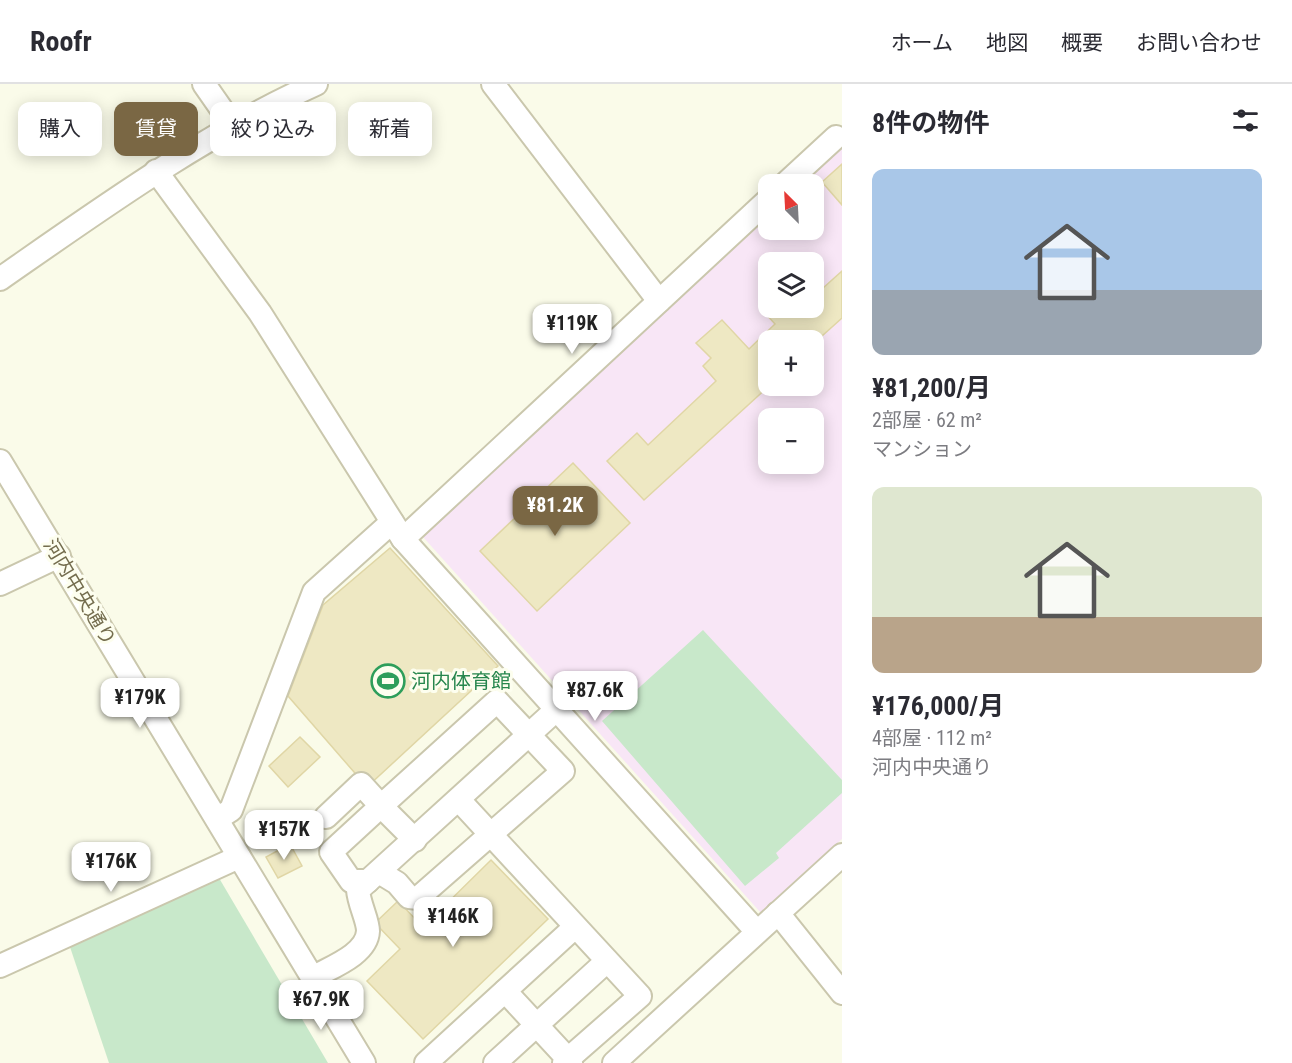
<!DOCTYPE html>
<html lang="ja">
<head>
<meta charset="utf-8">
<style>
	body { margin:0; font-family:"Roboto Condensed","Noto Sans JP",sans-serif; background:#f2f2f3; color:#2b2b33; height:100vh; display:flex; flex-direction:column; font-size:22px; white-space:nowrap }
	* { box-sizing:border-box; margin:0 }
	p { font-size:20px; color:#7c7c81 }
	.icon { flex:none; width:33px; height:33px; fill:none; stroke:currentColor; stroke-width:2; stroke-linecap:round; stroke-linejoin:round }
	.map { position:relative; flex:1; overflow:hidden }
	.panel { display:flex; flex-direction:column; background:#fff; width:450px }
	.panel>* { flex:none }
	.hud { position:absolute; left:18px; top:18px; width:570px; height:54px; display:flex; gap:12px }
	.needle { width:39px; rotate:336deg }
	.controls { position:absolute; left:758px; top:90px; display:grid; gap:12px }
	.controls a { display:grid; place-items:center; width:66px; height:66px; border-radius:12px; background:#fff; box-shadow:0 3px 15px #0003; font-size:30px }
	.price { position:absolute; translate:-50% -51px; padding:0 14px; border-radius:12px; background:#fff; color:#222; font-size:20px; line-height:39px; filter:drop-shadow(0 2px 3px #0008) }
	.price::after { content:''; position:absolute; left:50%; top:36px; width:18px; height:14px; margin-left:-9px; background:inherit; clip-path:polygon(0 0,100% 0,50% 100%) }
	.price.selected { background:#7a6744; color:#fff }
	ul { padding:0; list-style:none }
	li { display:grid; align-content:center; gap:12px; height:318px; padding:0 30px }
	li span { display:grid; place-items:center; height:186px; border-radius:12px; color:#555 }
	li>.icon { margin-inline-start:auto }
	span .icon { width:108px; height:108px; fill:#fffc; stroke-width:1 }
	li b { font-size:26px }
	h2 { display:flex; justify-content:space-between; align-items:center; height:72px; padding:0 30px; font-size:26px }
	.pill { padding:0 21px; border-radius:12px; background:#fff; box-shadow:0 3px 15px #0003; font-size:21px; line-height:54px }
	.pill.selected { background:#7a6744; color:#fff }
	header { display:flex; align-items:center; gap:36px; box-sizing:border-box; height:84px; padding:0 30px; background:#fff; border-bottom:2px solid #e1e1e2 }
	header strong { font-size:28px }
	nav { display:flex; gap:33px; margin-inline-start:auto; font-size:21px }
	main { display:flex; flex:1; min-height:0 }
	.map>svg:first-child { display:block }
	.education { fill:#f8e6f6; fill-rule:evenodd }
	.green { fill:#c8e8ca }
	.building { fill:#eee8c3; stroke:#e0d6a5; stroke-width:1.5 }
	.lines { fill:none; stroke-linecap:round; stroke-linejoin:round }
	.minor-casing { stroke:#cac7ad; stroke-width:26 }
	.minor { stroke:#fff; stroke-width:22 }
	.labels { text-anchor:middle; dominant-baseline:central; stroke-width:6; stroke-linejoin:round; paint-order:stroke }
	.street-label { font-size:20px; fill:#746d4e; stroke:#fdfeef }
	.leisure-label { font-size:20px; fill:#27864d; stroke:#fdfeef; text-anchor:start }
</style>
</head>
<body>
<header>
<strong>Roofr</strong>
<nav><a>ホーム</a><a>地図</a><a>概要</a><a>お問い合わせ</a></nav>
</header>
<main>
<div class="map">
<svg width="842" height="979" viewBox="0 0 842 979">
	<rect width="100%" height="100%" fill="#fafbe9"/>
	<path class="education" d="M842,63V755L761,829L423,453L768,132V146H813V100H802ZM768,178H813V224H768ZM768,256H813V302H768ZM768,334H813V380H768Z"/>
	<g class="green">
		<path d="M703,546L842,696V709L776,769L779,774L745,802L602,637Z"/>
		<path d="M219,794L328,979H109L70,863Z"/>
	</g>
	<g class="building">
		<path d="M842,80V121L822,98Z"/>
		<path d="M842,187V234L813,260V256H768L769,302L644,416L607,377L637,349L648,361L716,297L703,282L711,274L696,259L722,236L749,265L775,240L765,229L771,224H813V213Z"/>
		<path d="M573,379L630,439L537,527L480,467Z"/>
		<path d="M390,464L498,582L367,703L288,612L323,521Z"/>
		<path d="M300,653L320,673L288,703L269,682Z"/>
		<path d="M290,760L302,782L278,794L266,773Z"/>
		<path d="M491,776L548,835L423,955L367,897L400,865L375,839L398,817L423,843Z"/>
	</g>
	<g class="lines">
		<defs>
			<g id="minor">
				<path d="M204,0L234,43"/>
				<path d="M493,0L659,217"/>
				<path d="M156,87L260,229L403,455L757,848"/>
				<path d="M785,100L836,53"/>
				<path d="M0,195C102,124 203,51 316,0"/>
				<path d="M0,377L364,979"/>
				<path d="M403,455L768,116"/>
				<path d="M0,500L59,472"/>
				<path d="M459,716L640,912L568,975L571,979"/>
				<path d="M326,733L361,700L381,722L331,768L351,797H368"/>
				<path d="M217,735L231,726L314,508L392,438"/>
				<path d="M379,788L397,799L409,813L418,814L563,687L497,617L381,722L415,756"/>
				<path d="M778,829L842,909"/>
				<path d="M0,882L239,773"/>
				<path d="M312,894C329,884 367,871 368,847C368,836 359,820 358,806L556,626"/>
				<path d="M505,907L568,975L564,979"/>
				<path d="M426,979L575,843"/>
				<path d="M495,979L607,877"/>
				<path d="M614,979L842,771"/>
			</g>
		</defs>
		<use href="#minor" class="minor-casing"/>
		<use href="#minor" class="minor"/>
	</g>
	<defs>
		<symbol id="stadium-ring" viewBox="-11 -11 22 22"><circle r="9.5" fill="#fdfeef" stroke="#2e9e5b" stroke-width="1.5"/><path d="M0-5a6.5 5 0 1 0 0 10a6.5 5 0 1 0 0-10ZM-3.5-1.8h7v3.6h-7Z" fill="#2e9e5b"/></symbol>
	</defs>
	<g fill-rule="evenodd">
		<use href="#stadium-ring" x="369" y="578" width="38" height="38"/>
	</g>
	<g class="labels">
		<g class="street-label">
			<text transform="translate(80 508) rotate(59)">河内中央通り</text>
		</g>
		<g class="leisure-label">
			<text x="411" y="597">河内体育館</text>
		</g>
	</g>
</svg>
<div class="controls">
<a><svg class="needle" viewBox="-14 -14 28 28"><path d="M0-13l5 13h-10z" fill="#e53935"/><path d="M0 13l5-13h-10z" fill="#7c7c81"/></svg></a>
<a><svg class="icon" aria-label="layers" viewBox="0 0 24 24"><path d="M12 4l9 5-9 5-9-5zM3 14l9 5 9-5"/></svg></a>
<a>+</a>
<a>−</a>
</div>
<b class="price" style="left:572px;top:271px">¥119K</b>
<b class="price selected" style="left:555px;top:453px">¥81.2K</b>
<b class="price" style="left:595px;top:638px">¥87.6K</b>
<b class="price" style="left:140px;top:645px">¥179K</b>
<b class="price" style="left:284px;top:777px">¥157K</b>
<b class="price" style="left:111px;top:809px">¥176K</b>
<b class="price" style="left:453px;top:864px">¥146K</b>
<b class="price" style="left:321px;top:947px">¥67.9K</b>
<div class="hud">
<a class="pill">購入</a>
<a class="pill selected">賃貸</a>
<a class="pill">絞り込み</a>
<a class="pill">新着</a>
</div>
</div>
<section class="panel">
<h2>8件の物件<svg class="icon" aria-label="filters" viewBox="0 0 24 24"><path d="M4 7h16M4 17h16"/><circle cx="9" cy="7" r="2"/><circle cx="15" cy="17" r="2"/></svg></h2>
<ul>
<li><span style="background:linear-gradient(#a9c7e8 65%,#9aa5b1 0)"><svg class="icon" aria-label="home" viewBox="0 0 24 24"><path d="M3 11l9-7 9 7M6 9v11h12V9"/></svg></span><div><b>¥81,200/月</b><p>2部屋 · 62 m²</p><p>マンション</p></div></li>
<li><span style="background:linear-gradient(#dfe7d0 70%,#b9a48a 0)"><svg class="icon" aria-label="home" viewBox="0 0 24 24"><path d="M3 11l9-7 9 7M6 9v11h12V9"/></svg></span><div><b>¥176,000/月</b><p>4部屋 · 112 m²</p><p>河内中央通り</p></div></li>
</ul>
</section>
</main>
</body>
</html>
